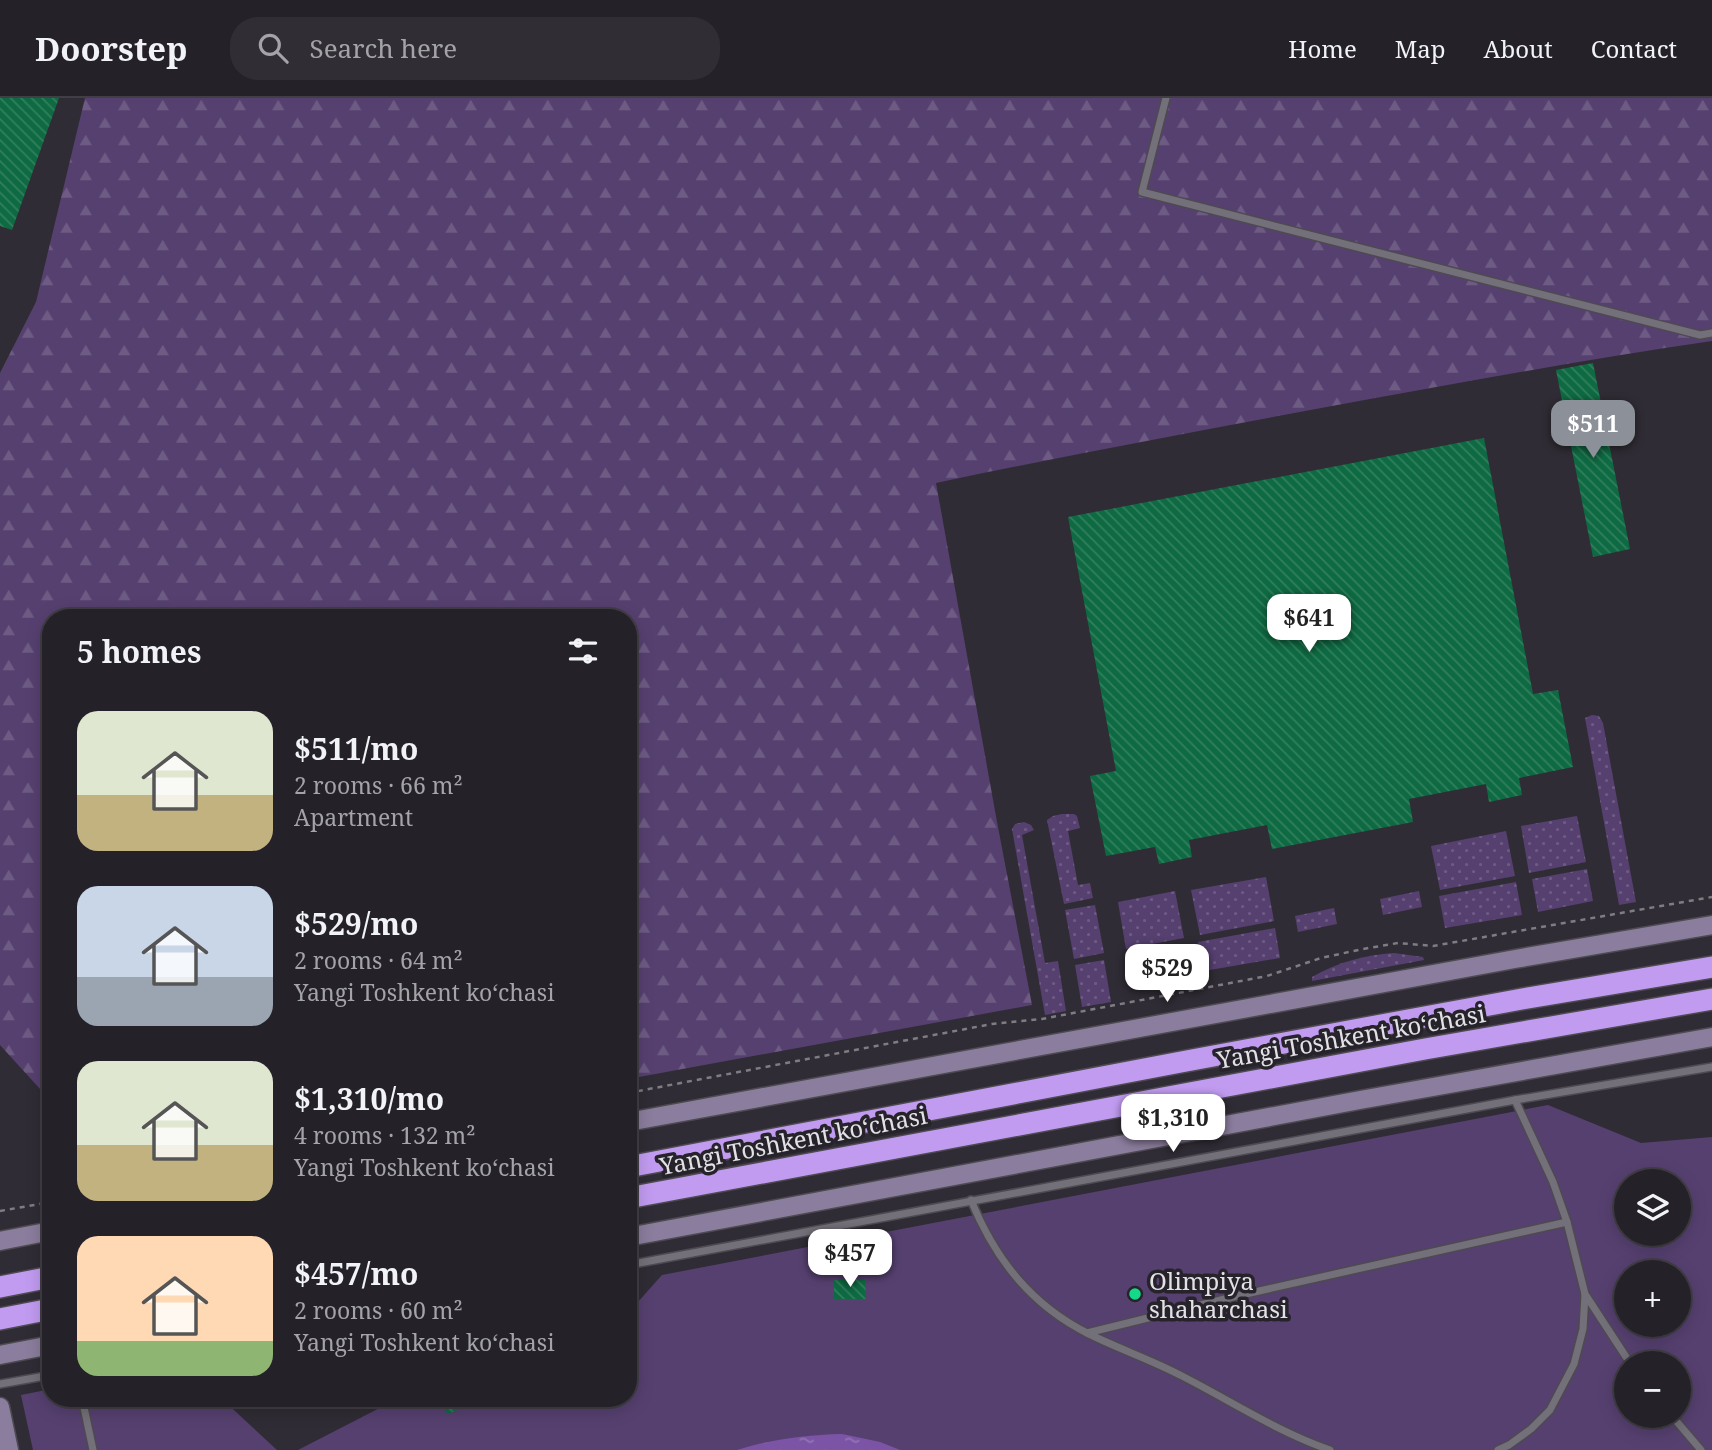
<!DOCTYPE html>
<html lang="en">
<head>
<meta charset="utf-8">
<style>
	body { margin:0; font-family:"Noto Serif",serif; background:#302e34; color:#f1f3f6; height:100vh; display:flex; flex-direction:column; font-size:26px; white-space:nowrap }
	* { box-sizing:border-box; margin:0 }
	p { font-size:23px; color:#a3a3a8 }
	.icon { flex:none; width:38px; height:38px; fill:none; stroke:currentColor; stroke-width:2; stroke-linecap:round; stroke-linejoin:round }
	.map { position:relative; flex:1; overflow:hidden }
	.side { position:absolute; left:42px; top:511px; width:595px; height:798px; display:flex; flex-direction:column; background:#242128; border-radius:28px; box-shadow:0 4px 18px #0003,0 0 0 2px #413e45 }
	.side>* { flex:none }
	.controls { position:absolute; left:1614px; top:1071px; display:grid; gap:14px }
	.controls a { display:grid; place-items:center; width:77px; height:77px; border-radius:50%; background:#242128; box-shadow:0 4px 18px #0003,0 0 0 2px #413e45; font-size:35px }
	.price { position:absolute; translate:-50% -60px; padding:0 16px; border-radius:14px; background:#fff; color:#222; font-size:23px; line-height:46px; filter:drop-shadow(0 2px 4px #0008) }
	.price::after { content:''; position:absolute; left:50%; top:42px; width:21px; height:16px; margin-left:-10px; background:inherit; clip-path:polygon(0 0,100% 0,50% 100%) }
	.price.selected { background:#8c9099; color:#fff }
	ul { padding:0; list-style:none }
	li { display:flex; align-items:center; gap:21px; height:175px; padding:0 35px }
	li span { display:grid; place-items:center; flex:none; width:196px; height:140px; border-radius:21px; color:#555 }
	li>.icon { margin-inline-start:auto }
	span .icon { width:84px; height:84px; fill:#fffc; stroke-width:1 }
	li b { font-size:30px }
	h2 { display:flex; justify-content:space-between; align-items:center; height:84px; padding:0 35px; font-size:30px }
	header { display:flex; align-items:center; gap:42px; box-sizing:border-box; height:98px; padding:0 35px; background:#242128; border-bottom:2px solid #413e45 }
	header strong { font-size:33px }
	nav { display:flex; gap:38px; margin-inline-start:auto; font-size:24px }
	.search { width:490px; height:63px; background:#302e34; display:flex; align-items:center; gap:18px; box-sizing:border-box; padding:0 24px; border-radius:28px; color:#a3a3a8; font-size:26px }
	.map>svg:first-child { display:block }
	.grass { fill:url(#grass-dots) }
	.forest { fill:url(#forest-firs) }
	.garden { fill:#564070; fill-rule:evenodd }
	.water { fill:url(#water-ripples) }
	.building { fill:url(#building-back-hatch) }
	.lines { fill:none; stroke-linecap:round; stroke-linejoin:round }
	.lane-casing { stroke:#4d4a51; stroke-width:10 }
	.secondary-casing { stroke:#4d4a51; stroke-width:21 }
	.highway-casing { stroke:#4d4a51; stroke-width:24 }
	.path { stroke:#7f7c83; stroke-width:2.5; stroke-dasharray:5 5; stroke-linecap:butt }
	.lane { stroke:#747079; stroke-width:7 }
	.secondary { stroke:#8b7d9d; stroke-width:18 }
	.highway { stroke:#c19bf0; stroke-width:21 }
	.poi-dot { fill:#13d98a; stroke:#26232b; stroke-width:2.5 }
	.labels { text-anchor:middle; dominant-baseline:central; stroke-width:7; stroke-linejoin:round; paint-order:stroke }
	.street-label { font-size:24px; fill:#e3e1e6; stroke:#26232b }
	.poi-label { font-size:24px; fill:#e3e1e6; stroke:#26232b; text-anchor:start }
</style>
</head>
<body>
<header>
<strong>Doorstep</strong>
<div class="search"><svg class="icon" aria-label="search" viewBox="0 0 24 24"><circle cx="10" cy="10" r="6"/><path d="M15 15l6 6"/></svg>Search here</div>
<nav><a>Home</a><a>Map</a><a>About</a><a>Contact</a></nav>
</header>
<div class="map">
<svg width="1712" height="1352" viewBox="0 0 1712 1352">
	<defs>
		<pattern id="grass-dots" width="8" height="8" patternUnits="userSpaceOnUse" patternTransform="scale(1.75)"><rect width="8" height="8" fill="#564070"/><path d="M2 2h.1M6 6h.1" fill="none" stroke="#6e5b84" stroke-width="1.8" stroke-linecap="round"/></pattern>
		<pattern id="forest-firs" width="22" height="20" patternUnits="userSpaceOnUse" patternTransform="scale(1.75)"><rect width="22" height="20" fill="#564070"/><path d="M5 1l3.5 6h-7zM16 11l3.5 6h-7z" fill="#6e5b84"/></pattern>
		<pattern id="water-ripples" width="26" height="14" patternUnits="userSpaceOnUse" patternTransform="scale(1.75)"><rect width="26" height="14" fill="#7b54a6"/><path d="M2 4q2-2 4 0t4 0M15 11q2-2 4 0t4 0" fill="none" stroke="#9474b6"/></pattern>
		<pattern id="building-back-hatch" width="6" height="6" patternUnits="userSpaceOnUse" patternTransform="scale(1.75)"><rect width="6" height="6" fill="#0e6a42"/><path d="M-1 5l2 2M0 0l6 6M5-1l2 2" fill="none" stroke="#317f5d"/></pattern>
	</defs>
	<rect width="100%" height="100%" fill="#302c35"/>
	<g class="grass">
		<path d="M1592,617L1599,618L1603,625L1636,804L1619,807L1585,620Z"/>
		<path d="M1062,716H1074L1077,718L1080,730L1068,733L1078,787L1090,785L1093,800L1064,806L1047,722L1053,718Z"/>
		<path d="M1577,718L1586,764L1529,775L1521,728Z"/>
		<path d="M1024,724L1031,727L1034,732L1022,737L1045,865L1058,863L1066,913L1045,917L1012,731L1015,726Z"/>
		<path d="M1506,733L1515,778L1440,792L1431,748Z"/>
		<path d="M1587,771L1593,803L1538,814L1532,781Z"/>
		<path d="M1266,779L1274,823L1200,837L1191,792Z"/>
		<path d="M1516,784L1522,817L1445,830L1439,798Z"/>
		<path d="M1175,793L1184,840L1126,851L1118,804Z"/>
		<path d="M1419,793L1422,809L1383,817L1380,801Z"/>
		<path d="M1095,807L1104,855L1074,861L1065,812Z"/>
		<path d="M1334,810L1337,826L1298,834L1295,818Z"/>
		<path d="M1275,830L1280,860L1204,873L1198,844Z"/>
		<path d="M1184,847L1190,879L1135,890L1128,857Z"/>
		<path d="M1394,855L1423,859L1424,862L1312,883V879C1338,864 1365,857 1394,855Z"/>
		<path d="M1104,862L1111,904L1082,909L1075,867Z"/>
	</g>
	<path class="forest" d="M85,0H1712V243C1576,263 1441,288 1305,313C1182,336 1059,359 936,385L997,724L1032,907L628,981V520H51V1003L0,947V275L36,204Z"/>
	<g class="garden">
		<path d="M1548,1007L1641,1045L1712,1039V1352H298L399,1300H628V1215L662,1177ZM1626,1083H1678V1136H1626ZM1626,1174H1678V1227H1626ZM1626,1265H1678V1318H1626Z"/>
		<path d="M51,1291V1300H221L277,1352H33L21,1297Z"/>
	</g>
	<path class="water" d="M842,1336L880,1344L900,1352H737C773,1341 804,1337 842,1336Z"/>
	<g class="building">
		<path d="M0,0H59L12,132L0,128Z"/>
		<path d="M1593,265L1630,451L1593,459L1556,272Z"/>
		<path d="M1484,340L1533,596L1558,592L1573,669L1519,680L1522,697L1489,704L1486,686L1409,701L1413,724L1272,751L1267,727L1189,742L1192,759L1159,766L1155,749L1106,758L1090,678L1116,673L1068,419Z"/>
		<path d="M865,1181L866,1201H834V1182Z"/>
		<path d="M441,1300H464L468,1308L447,1316Z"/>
	</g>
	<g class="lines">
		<defs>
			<g id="lane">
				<path d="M1166,0L1142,94L1700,237L1712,235"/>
				<path d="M1515,1002L1553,1084L1567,1124"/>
				<path d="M971,1102C995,1161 1031,1207 1089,1236C1119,1251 1152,1262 1182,1278C1231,1303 1278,1334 1330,1352"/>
				<path d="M628,1167L1515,1002L1712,969"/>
				<path d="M1585,1196L1630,1265"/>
				<path d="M1087,1235L1241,1197L1567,1124L1585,1196L1583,1231L1574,1266L1550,1312L1531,1331L1509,1347L1498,1352"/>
				<path d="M0,1286L51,1277"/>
				<path d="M82,1300L93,1352"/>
				<path d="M1672,1318L1701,1352"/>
			</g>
			<g id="secondary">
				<path d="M628,1024L1515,861L1712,827"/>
				<path d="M628,1139L1360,1002L1712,939"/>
				<path d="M0,1143L51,1133"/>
				<path d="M0,1257L51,1247"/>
				<path d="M0,1309L9,1352"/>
			</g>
			<g id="highway">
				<path d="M628,1069L1181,964L1522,901L1712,869"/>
				<path d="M628,1100L1425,951L1712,901"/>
				<path d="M0,1189L51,1179"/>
				<path d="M0,1221L51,1211"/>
			</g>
		</defs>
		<use href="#lane" class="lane-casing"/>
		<use href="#secondary" class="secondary-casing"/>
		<use href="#highway" class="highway-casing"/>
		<g class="path">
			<path d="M628,995L992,926L1042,921L1267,878L1321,860L1363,851L1398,845L1433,848L1712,799"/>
			<path d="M0,1113L51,1104"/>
		</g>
		<use href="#lane" class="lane"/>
		<use href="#secondary" class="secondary"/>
		<use href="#highway" class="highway"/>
	</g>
	<circle class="poi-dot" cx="1135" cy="1196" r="7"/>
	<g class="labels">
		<g class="street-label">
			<text transform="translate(1351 938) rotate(-10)">Yangi Toshkent ko‘chasi</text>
			<text transform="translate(793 1042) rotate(-11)">Yangi Toshkent ko‘chasi</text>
		</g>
		<g class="poi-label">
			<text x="1149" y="1182">Olimpiya<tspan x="1149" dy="28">shaharchasi</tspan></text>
		</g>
	</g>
</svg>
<div class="controls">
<a><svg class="icon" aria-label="layers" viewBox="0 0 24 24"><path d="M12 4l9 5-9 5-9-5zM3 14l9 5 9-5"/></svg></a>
<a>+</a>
<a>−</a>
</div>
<b class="price selected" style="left:1593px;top:362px">$511</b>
<b class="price" style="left:1309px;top:556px">$641</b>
<b class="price" style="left:1167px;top:906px">$529</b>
<b class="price" style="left:1173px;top:1056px">$1,310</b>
<b class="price" style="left:850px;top:1191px">$457</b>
<section class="side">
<h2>5 homes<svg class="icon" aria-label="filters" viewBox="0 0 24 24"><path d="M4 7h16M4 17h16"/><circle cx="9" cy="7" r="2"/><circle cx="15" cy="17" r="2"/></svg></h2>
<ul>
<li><span style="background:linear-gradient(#dfe7d0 60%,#c2b280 0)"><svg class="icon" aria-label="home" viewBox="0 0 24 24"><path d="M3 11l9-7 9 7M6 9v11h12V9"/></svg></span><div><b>$511/mo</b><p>2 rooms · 66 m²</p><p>Apartment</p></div></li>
<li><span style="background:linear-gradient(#c9d6e8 65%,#9aa5b1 0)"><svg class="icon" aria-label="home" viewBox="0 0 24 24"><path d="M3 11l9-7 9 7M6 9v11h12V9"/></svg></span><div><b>$529/mo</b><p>2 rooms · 64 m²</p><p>Yangi Toshkent ko‘chasi</p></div></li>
<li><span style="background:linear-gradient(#dfe7d0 60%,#c2b280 0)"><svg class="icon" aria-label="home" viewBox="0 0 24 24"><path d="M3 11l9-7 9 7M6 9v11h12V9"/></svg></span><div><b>$1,310/mo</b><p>4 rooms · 132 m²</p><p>Yangi Toshkent ko‘chasi</p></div></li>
<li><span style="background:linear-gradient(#ffd9b3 75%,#8fb573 0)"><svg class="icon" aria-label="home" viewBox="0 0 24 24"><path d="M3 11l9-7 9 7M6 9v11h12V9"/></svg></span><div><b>$457/mo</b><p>2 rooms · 60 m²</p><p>Yangi Toshkent ko‘chasi</p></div></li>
</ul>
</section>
</div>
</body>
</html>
